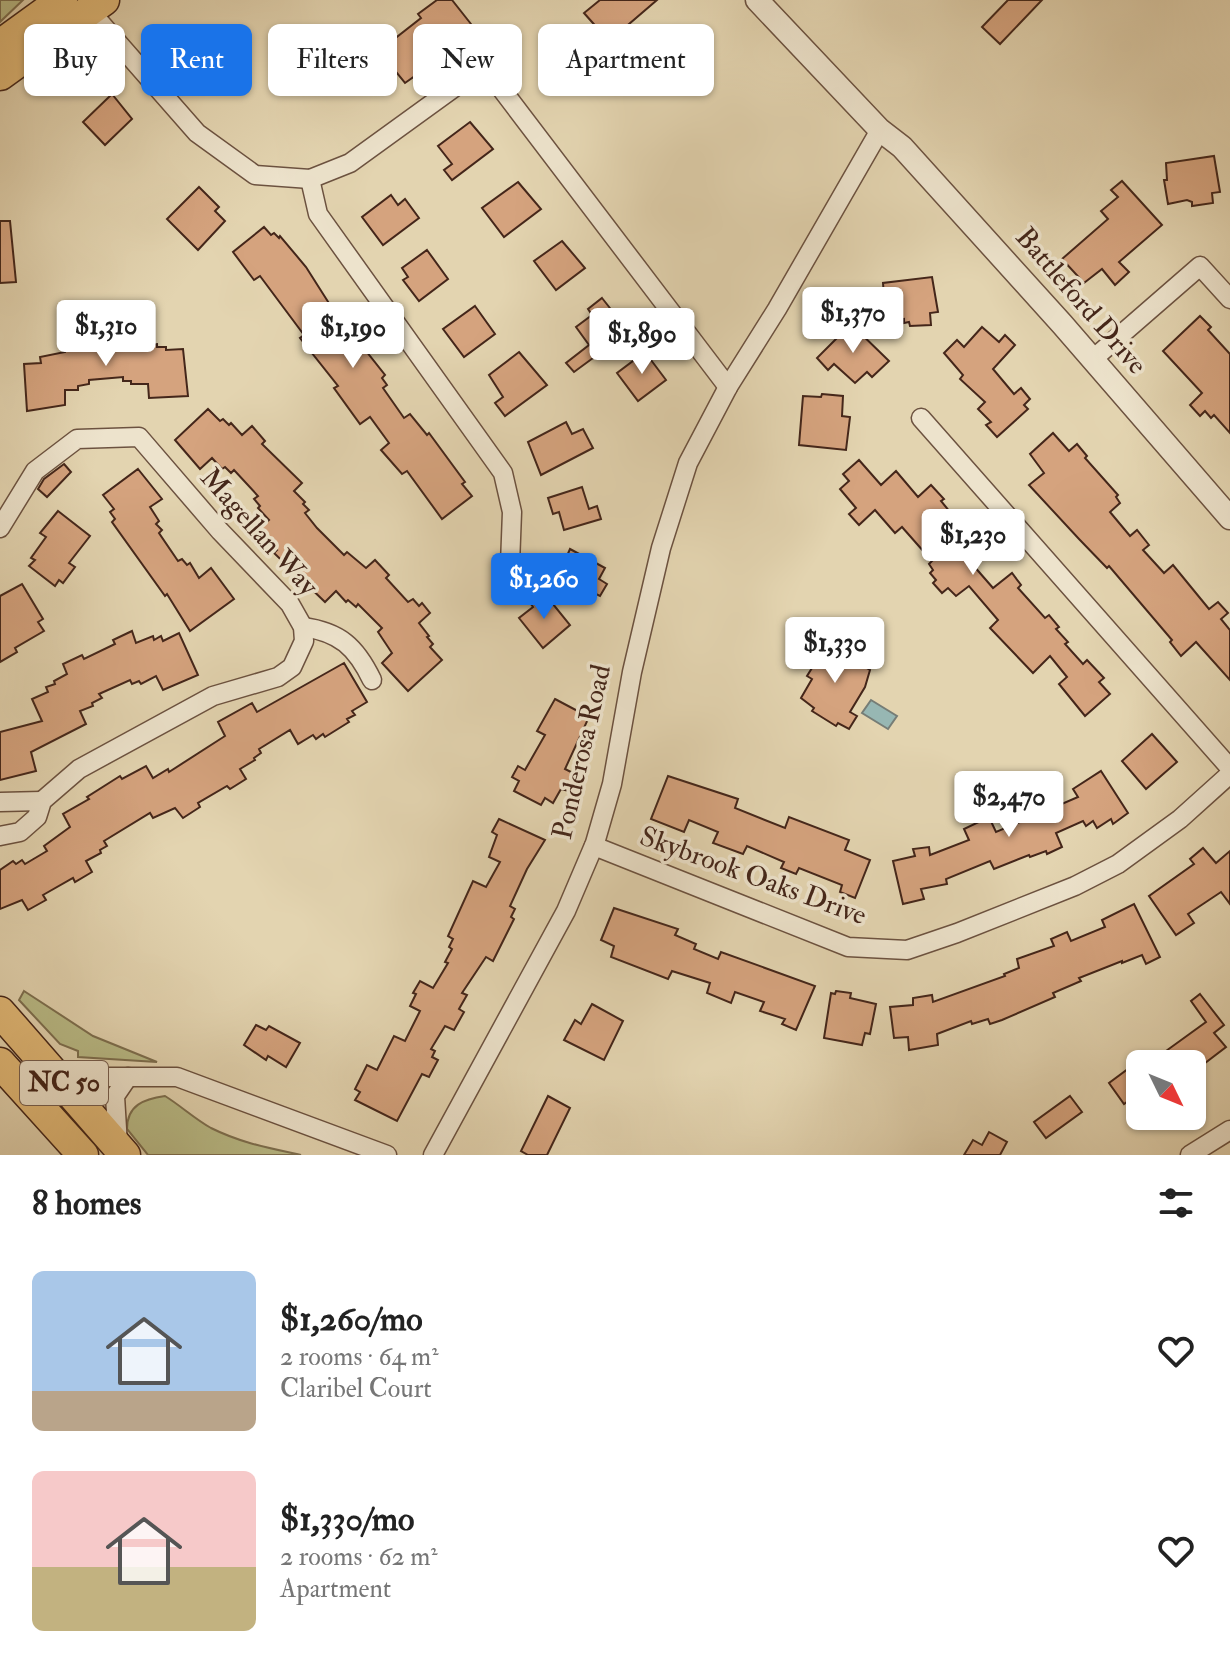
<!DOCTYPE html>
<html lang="en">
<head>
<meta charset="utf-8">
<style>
	body { margin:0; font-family:"IM FELL Double Pica",serif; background:#f2f2f2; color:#222; height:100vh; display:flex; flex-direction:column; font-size:30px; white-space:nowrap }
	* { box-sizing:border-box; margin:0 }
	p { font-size:26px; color:#767676 }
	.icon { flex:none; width:44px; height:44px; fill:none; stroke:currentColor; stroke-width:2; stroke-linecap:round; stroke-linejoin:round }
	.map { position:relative; height:1155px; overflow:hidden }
	.sheet { display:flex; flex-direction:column; background:#fff; flex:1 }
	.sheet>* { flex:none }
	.top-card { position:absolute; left:24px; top:24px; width:800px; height:72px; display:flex; gap:16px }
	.needle { width:52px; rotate:133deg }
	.fabs { position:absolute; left:1126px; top:1050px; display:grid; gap:16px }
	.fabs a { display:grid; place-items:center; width:80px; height:80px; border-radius:12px; background:#fff; box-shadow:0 2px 6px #0004; font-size:40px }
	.price { position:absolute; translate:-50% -68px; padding:0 18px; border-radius:8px; background:#fff; color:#222; font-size:26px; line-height:52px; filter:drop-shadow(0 2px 4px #0008) }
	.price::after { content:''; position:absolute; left:50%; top:48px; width:24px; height:18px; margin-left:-12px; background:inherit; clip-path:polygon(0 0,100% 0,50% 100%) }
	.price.active { background:#1a73e8; color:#fff }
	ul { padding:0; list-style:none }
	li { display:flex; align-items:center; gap:24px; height:200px; padding:0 32px }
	li span { display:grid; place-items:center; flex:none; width:224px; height:160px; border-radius:12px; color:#555 }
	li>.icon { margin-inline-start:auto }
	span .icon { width:96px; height:96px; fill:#fffc; stroke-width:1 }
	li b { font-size:34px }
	h2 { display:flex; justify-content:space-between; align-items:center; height:96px; padding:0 32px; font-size:34px }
	.tag { padding:0 28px; border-radius:12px; background:#fff; box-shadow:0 2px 6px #0004; font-size:28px; line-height:72px }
	.tag.active { background:#1a73e8; color:#fff }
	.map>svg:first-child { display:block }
	.green { fill:#b9bb87; stroke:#7e7050; stroke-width:2 }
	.water { fill:#97b7b3; stroke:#767d76; stroke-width:2 }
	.building { fill:#d5a37e; stroke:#44261a; stroke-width:2 }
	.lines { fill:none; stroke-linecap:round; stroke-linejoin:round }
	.minor-casing { stroke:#6c5240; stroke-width:21 }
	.tertiary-casing { stroke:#6c5240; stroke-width:25 }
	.primary-casing { stroke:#44261a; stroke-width:33 }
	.minor { stroke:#ede3cc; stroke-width:18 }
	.tertiary { stroke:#ede3cc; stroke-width:22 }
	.primary { stroke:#e2ba78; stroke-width:30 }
	.labels { text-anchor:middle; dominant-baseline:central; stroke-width:7; stroke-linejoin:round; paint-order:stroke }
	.shield { fill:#ede3cc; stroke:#775f4f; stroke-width:2 }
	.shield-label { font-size:26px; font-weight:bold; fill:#44261a }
	.street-label { font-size:28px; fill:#44261a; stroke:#ede3cc }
</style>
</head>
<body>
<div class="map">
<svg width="1230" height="1155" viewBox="0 0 1230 1155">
	<rect width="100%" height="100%" fill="#e3d4b0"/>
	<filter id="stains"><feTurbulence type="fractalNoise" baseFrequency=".0025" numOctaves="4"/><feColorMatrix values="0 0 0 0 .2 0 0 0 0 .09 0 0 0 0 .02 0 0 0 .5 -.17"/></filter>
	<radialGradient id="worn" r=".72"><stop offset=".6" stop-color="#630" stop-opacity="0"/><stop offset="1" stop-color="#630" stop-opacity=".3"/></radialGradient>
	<g class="green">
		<path d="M0,0H23L0,22Z"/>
		<path d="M24,991L93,1036L157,1062L78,1057V1051L60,1044L19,1000Z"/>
		<path d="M165,1096C181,1106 195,1119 211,1128C241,1143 269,1148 301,1155H148L127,1129C127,1105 144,1099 165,1096Z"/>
	</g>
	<path class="water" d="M871,700L897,716L888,729L862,713Z"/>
	<g class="building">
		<path d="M437,0H452L471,24L464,30L468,35L418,70L419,73L405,83L379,51L421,18L418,14Z"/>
		<path d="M600,0H657L615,36L606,26L600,31L584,13Z"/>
		<path d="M1008,0H1042L1000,44L982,27Z"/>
		<path d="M112,94L132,119L105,145L83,122Z"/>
		<path d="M470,122L493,149L452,180L444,170L452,164L438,146Z"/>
		<path d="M1214,156L1220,192L1212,193L1213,203L1192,206V202L1187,200L1168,204L1164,180H1167L1166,163Z"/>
		<path d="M1122,181L1162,225L1119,262L1129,272L1115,285L1102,269L1084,283L1062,259L1108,219L1101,211L1118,197L1111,190Z"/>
		<path d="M518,182L541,209L504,237L482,208Z"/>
		<path d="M199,187L219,207L215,211L225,221L198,250L167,219Z"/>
		<path d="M391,195L398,205L405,199L419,218L383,245L362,217Z"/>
		<path d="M0,221H10L16,282L0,283Z"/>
		<path d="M264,227L271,235L274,233L279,238L280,236L306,267L332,308L385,375L382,378L387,385L383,388L404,418L410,414L427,435L429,433L465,482L462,484L472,496L442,519L407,471L402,474L381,450L389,443L370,417L360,424L334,388L338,386L300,338L304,335L260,276L254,280L233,252Z"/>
		<path d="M562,241L585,268L556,290L534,261Z"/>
		<path d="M427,250L448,279L419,301L403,280L408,277L402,268Z"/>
		<path d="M932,277L938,312L930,313L931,325L910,326L909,322L904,323V319L886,322L883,283Z"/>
		<path d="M602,298L617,317L620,315L631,330L574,372L566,363L589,345L576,327L592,315L588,309Z"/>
		<path d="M132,305L140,306L139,346L157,344V347H166V350L183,349L188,396L149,398L148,384H131V381H123V377L89,380V384L78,386V390H65V405L27,411L24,364L41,363L40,357L65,352L64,341L85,338V342L119,339V334H127Z"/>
		<path d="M475,306L495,334L464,357L443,329Z"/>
		<path d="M1200,316L1211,327L1208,330L1230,354V433L1214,415L1211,418L1205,411L1200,416L1190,405L1202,393L1163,351Z"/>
		<path d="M851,324L889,361L872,377L867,372L855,383L834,364L828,370L817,358Z"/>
		<path d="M982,327L999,342L1005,335L1015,345L993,369L1014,394L1021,388L1030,399L1024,405L1028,409L997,437L986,425L991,422L978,409L985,402L960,379L963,375L944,353L957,340L964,347Z"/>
		<path d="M519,352L547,385L505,416L495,403L503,397L489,375Z"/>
		<path d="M645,352L666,380L638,401L617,373Z"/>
		<path d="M822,394L843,396L842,416L850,417L846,450L799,445L803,396L821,397Z"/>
		<path d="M208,409L220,421L223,419L229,425L231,423L242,435L252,426L265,441L262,444L302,483L294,491L305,502L303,504L309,510L305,513L317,528L344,555L347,552L366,568L375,560L389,575L386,578L408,602L413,599L419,606L422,603L430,613L419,623L429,636L427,637L433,644L430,647L442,660L408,691L382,663L392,653L378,632L382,628L358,604L356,607L348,600L346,602L336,591L325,602L274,553L277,550L257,530L269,520L258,508L260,506L254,499L258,496L234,470L231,473L225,467L222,469L212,458L200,469L175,440Z"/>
		<path d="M566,422L572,434L583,429L593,448L541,475L528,442Z"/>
		<path d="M1053,433L1069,451L1077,444L1087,456L1085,458L1118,495L1116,497L1120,503L1110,512L1130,536L1137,530L1149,545L1143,550L1164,573L1173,565L1209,609L1218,602L1228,613L1221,619L1230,630V680L1196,642L1181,656L1170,642L1172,640L1109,566L1107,568L1079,539L1029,485L1044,473L1030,454Z"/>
		<path d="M859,460L881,485L896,471L918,497L931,485L944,499L941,501L950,512L948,513L966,533L971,528L983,542L966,557L993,588L1012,573L1021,585L1018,588L1045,618L1049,615L1059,627L1056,629L1068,642L1065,644L1083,664L1087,660L1104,678L1099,682L1110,694L1085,716L1059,684L1067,677L1050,656L1033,673L990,628L998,620L969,586L956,596L948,588L942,593L933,583L936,580L930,573L933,570L929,564L932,561L902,527L895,533L875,510L859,525L849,514L856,508L840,489L849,481L843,474Z"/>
		<path d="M64,464L71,472L47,497L38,489L44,479Z"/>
		<path d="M138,469L162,499L150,507L159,521L156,524L162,530L159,533L178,561L182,559L187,565L190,563L199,578L211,568L234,599L190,631L167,594L165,596L112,522L115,519L110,512L114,509L103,495Z"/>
		<path d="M582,487L589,509L597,506L601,519L564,530L559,512L553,514L548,498Z"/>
		<path d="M58,511L90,536L69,563L75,567L63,583L59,580L55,586L29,566L35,560L31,558L46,537L40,533Z"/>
		<path d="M570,549L605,568L599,579L607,584L600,596L592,592L588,599L556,581Z"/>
		<path d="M22,584L43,619L38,622L44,631L15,648L17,652L0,662V596Z"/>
		<path d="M544,593L570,625L543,648L519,618L533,607L531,604Z"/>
		<path d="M132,631L136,643L153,636L154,640L161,636L163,641L179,633L198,675L163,690L156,676L141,684L139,681L132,684L130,680L99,694L102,698L92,703L93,706L80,711L86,724L31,752L36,771L0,780V732L42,721L32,699L48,692L46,687L55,684L54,681L67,674L63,664L82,655L84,659L115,644L113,640Z"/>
		<path d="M826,638L853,655L851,659L870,670L865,687L850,712L857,716L849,729L838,723L836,726L812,711L814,708L801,698L812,679L807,676L817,660L814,658Z"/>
		<path d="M344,663L367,702L352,711L355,715L347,719L349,722L325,737L323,734L316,739L313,735L298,744L290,730L259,749L261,753L254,758L255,760L240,769L246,779L230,789L227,786L198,803L200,807L183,818L175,808L153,818L150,813L104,841L107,846L100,850L101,853L86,861L92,872L75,882L73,878L43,895L46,900L28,910L22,900L0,909V870L13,861L16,864L22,860L25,864L47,851L44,846L70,827L63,814L89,799L87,797L120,776L122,779L146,766L153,778L168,769L169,772L225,736L218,722L252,703L257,712Z"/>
		<path d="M555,699L589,717L565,769L577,775L569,791L561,789L553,803L545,798L541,805L514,791L519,781L512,777L518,766L525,770L545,735L537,731Z"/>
		<path d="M1152,734L1177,762L1146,789L1122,761Z"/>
		<path d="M1101,771L1128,813L1113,824L1111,819L1097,828L1093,821L1086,826L1083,821L1056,833L1062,847L1047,854L1046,851L1030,857L1029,855L994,869L990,861L946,879L947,884L921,889L924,899L903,904L893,861L915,856L913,849L929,847L930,855L969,840L964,829L989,817L996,832L1027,819L1024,810L1037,805L1041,813L1078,797L1073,789Z"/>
		<path d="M668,776L738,799L735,808L785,828L789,817L849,840L845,850L870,860L855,898L840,892L842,885L799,868L796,874L781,868L784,862L747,846L743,854L713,843L718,832L689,820L684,832L651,819Z"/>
		<path d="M499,819L545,840L527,869L510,906L515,909L511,917L514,919L493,961L486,957L462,993L467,995L459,1009L464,1012L454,1030L445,1026L431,1049L435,1051L432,1057L438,1060L429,1077L422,1074L397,1121L355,1100L360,1092L355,1089L367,1065L377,1070L394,1036L405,1041L420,1011L410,1006L416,994L413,993L420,981L433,988L448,963L445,962L452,949L449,947L453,939L448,936L473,881L486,887L500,862L489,857L497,835L492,832Z"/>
		<path d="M1203,848L1216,863L1230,851V904L1221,892L1188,914L1194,923L1176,935L1149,896L1194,864L1190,859Z"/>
		<path d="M1134,904L1160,957L1146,964L1142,955L1122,963V961L1079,978L1081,981L1053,993L1055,997L1002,1020L990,1024L988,1019L972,1024L971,1021L937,1034L938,1045L909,1050L908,1037L894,1038L890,1007L913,1005V998L932,995L933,1002L1005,976L1004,974L1019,968L1017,959L1054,946L1051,939L1067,932L1071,941L1105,927L1102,920Z"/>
		<path d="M614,908L678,929L675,935L696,944L694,949L718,959L721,952L815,986L796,1030L782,1024L785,1019L760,1011L764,1002L735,992L731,1003L707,993L710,983L672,971L668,979L611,957L614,946L601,940Z"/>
		<path d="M836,991L851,993L850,998L876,1004L870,1034L865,1033L862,1045L824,1038L831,993L835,994Z"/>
		<path d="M1200,994L1224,1025L1214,1033L1226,1047L1192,1073V1064H1153L1161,1058L1159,1056L1206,1022L1191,1001Z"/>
		<path d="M592,1004L623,1021L604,1060L564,1040L575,1020L581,1024Z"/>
		<path d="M256,1025L266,1030L269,1026L300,1043L286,1067L268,1056L266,1060L244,1045Z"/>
		<path d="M1132,1066L1140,1077V1092L1124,1104L1109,1083Z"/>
		<path d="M548,1096L570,1108L547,1155H528L521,1151Z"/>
		<path d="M1070,1096L1082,1112L1046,1138L1034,1122Z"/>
		<path d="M989,1132L1007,1142L1000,1155H964L973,1140L982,1145Z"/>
	</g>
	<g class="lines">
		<defs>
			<g id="minor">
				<path d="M90,11L197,133L255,175L310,179L350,163L484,66L728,387"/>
				<path d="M310,179L318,214L503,473L512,512L510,564"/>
				<path d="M1093,359L1200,266L1230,299"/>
				<path d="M921,418L1230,768"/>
				<path d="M0,528L35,471L77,439L139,437L220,531L290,604L303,627L304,641L292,667L278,677L213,696L79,769L42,801L37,817L20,832L0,836"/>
				<path d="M303,627C340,632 356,647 372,680"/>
				<path d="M0,802L42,801"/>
				<path d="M594,846L848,947L907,950L957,933L1075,886L1118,864L1180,819L1230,774"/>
				<path d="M34,1098L62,1081L89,1077H177L387,1155"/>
				<path d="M118,1145L115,1096L128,1077"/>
				<path d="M433,1155L566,911L595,843L612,784L632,672L661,548L688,463L728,387L777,309L880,130"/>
				<path d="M1190,1155L1230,1130"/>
			</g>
			<path id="tertiary" d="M757,0L880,130L902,147L1062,324L1230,518"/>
			<g id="primary">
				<path d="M0,45L62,0"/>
				<path d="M0,75L104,0"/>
				<path d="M0,1012L125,1155"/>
				<path d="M0,1063L83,1155"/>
			</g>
		</defs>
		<use href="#minor" class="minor-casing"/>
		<use href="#tertiary" class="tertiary-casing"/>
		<use href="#primary" class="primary-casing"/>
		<use href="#minor" class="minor"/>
		<use href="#tertiary" class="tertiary"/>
		<use href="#primary" class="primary"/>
	</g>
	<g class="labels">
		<rect class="shield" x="20" y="1061" width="88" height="44" rx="6"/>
		<g class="shield-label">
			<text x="64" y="1083">NC 50</text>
		</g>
		<g class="street-label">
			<text transform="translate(1081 301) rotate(49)">Battleford Drive</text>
			<text transform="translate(259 532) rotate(48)">Magellan Way</text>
			<text transform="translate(582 752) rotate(-77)">Ponderosa Road</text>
			<text transform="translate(753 876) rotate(20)">Skybrook Oaks Drive</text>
		</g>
	</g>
	<rect width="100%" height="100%" filter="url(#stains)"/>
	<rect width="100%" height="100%" fill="url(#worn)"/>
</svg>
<div class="fabs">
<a><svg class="needle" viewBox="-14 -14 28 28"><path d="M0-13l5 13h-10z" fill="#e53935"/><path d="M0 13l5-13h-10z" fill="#767676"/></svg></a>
</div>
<b class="price" style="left:853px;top:355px">$1,370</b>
<b class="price" style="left:106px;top:368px">$1,310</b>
<b class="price" style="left:353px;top:370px">$1,190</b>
<b class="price" style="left:642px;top:376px">$1,890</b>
<b class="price" style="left:973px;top:577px">$1,230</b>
<b class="price active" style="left:544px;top:621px">$1,260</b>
<b class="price" style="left:835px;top:685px">$1,330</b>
<b class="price" style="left:1009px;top:839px">$2,470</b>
<div class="top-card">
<a class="tag">Buy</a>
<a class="tag active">Rent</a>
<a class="tag">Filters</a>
<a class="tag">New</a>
<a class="tag">Apartment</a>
</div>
</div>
<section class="sheet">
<h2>8 homes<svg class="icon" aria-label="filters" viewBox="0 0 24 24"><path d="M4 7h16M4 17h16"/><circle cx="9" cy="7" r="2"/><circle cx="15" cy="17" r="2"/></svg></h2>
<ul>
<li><span style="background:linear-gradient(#a9c7e8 75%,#b9a48a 0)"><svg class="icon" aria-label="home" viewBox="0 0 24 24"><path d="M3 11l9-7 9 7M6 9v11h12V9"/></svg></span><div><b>$1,260/mo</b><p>2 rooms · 64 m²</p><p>Claribel Court</p></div><svg class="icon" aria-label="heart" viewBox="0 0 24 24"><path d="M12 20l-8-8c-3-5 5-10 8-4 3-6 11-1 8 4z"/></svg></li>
<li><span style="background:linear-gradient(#f6c9c9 60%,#c2b280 0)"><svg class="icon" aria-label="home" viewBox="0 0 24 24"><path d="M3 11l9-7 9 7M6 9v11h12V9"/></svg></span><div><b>$1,330/mo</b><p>2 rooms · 62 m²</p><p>Apartment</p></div><svg class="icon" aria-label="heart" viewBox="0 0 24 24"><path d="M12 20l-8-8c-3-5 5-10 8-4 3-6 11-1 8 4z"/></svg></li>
</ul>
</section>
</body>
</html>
